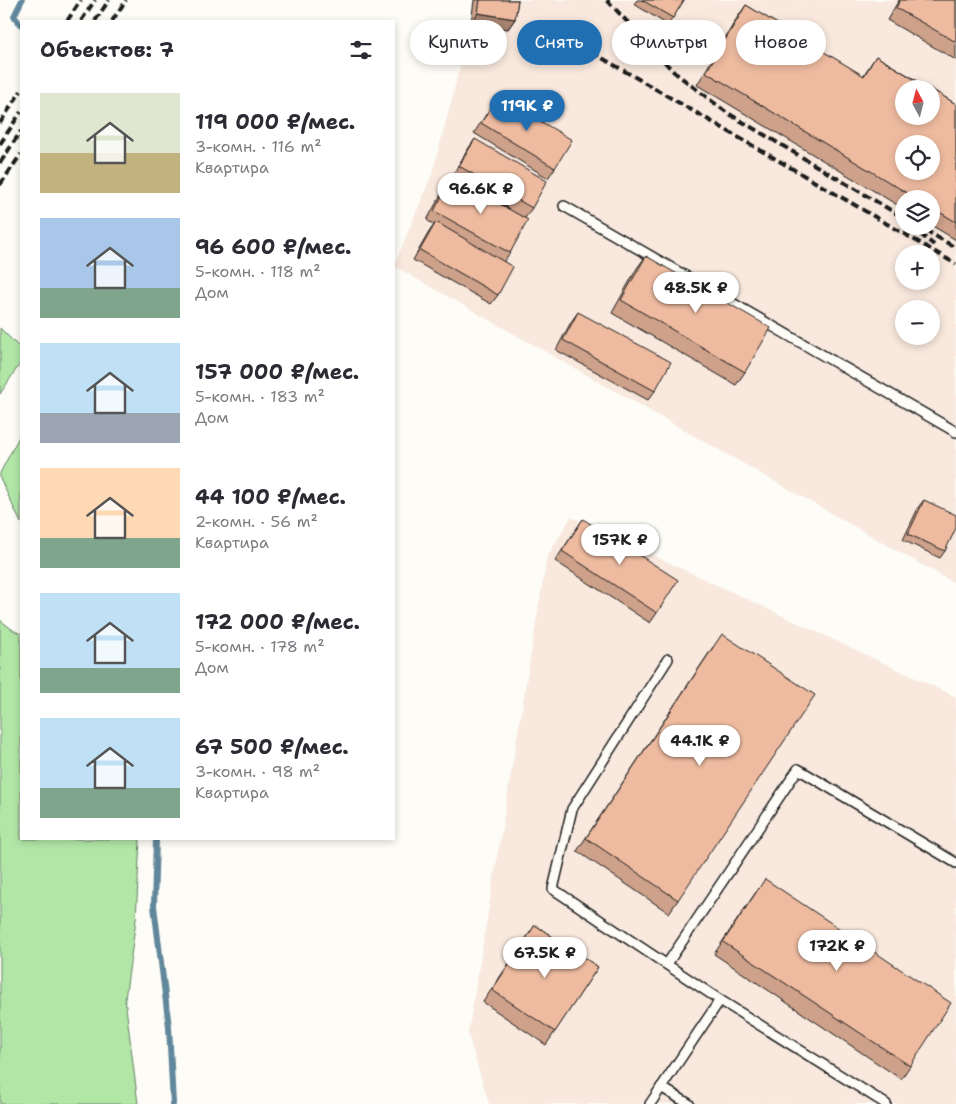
<!DOCTYPE html>
<html lang="ru">
<head>
<meta charset="utf-8">
<style>
	body { margin:0; font-family:"Shantell Sans",sans-serif; background:#f7f7f7; color:#2b2b33; height:100vh; display:flex; flex-direction:column; font-size:19px; white-space:nowrap }
	* { box-sizing:border-box; margin:0 }
	p { font-size:16px; color:#7c7c81 }
	.icon { flex:none; width:28px; height:28px; fill:none; stroke:currentColor; stroke-width:2; stroke-linecap:round; stroke-linejoin:round }
	.map { position:relative; flex:1; overflow:hidden }
	.side { position:absolute; left:20px; top:20px; width:375px; height:820px; display:flex; flex-direction:column; background:#fff; border-radius:0px; box-shadow:0 2px 8px #0003 }
	.side>* { flex:none }
	.hud { position:absolute; left:410px; top:20px; width:470px; height:45px; display:flex; gap:10px }
	.needle { width:32px; rotate:353deg }
	.tools { position:absolute; left:895px; top:80px; display:grid; gap:10px }
	.tools a { display:grid; place-items:center; width:45px; height:45px; border-radius:50%; background:#fff; box-shadow:0 2px 8px #0003; font-size:25px }
	.price { position:absolute; translate:-50% -42px; padding:0 11px; border-radius:18px; background:#fff; color:#222; font-size:16px; line-height:32px; filter:drop-shadow(0 1px 2px #0008) }
	.price::after { content:''; position:absolute; left:50%; top:30px; width:15px; height:11px; margin-left:-8px; background:inherit; clip-path:polygon(0 0,100% 0,50% 100%) }
	.price.active { background:#1f6fb2; color:#fff }
	ul { padding:0; list-style:none }
	li { display:flex; align-items:center; gap:15px; height:125px; padding:0 20px }
	li span { display:grid; place-items:center; flex:none; width:140px; height:100px; border-radius:0px; color:#555 }
	li>.icon { margin-inline-start:auto }
	span .icon { width:60px; height:60px; fill:#fffc; stroke-width:1 }
	li b { font-size:21px }
	h2 { display:flex; justify-content:space-between; align-items:center; height:60px; padding:0 20px; font-size:21px }
	.tag { padding:0 18px; border-radius:22px; background:#fff; box-shadow:0 2px 8px #0003; font-size:18px; line-height:45px }
	.tag.active { background:#1f6fb2; color:#fff }
	.map>svg:first-child { display:block }
	.built { fill:#f8e8dd; fill-rule:evenodd }
	.green { fill:#b1e6a7; stroke:#668162 }
	.lines { fill:none; stroke-linecap:round; stroke-linejoin:round }
	.stream { stroke:#61879b; stroke-width:6 }
	.lane-casing { stroke:#1c1c1c; stroke-width:12 }
	.lane { stroke:#fdfcf7; stroke-width:9 }
	.rail { stroke:#1c1c1c; stroke-width:4; stroke-dasharray:8 4; stroke-linecap:butt }
	.wall { fill:#cda18a; stroke:#1c1c1c }
	.shaded-wall { fill:#a78370; stroke:#1c1c1c }
	.building { fill:#eebba0; stroke:#1c1c1c; fill-rule:evenodd }
</style>
</head>
<body>
<div class="map">
<svg width="956" height="1104" viewBox="0 0 956 1104">
	<rect width="100%" height="100%" fill="#fdfcf7"/>
	<filter id="ink" filterUnits="userSpaceOnUse"><feTurbulence type="fractalNoise" baseFrequency=".02" numOctaves="2"/><feDisplacementMap in="SourceGraphic" scale="10" xChannelSelector="R" yChannelSelector="G"/><feConvolveMatrix kernelMatrix="1 2 1 2 8 2 1 2 1" color-interpolation-filters="sRGB"/></filter>
	<g filter="url(#ink)">
		<g class="built">
			<path d="M474,0H956V584L394,266L433,172L471,23ZM904,89H931V116H904ZM904,144H931V171H904ZM904,199H931V226H904ZM904,254H931V281H904ZM904,309H931V336H904Z"/>
			<path d="M571,517L956,697V1104H489L468,1034L547,557Z"/>
		</g>
		<g class="green">
			<path d="M0,328L21,349V362L0,394Z"/>
			<path d="M21,433V523L0,478V473Z"/>
			<path d="M0,620L13,630L21,634V839H140L136,920L125,999L138,1104H0Z"/>
		</g>
		<g class="lines">
			<g class="stream">
				<path d="M21,25L14,16L22,0"/>
				<path d="M156,839L154,906L169,1027L173,1104"/>
			</g>
			<defs>
				<g id="lane">
					<path d="M564,206L956,432"/>
					<path d="M668,659L572,809L553,889L720,1000L886,1104"/>
					<path d="M667,964L798,769L956,863"/>
					<path d="M661,1087L689,1104"/>
					<path d="M650,1104L720,1000"/>
				</g>
			</defs>
			<use href="#lane" class="lane-casing"/>
			<use href="#lane" class="lane"/>
			<g class="rail">
				<path d="M607,0L674,72L726,112L904,218"/>
				<path d="M67,21L81,0"/>
				<path d="M81,21L95,0"/>
				<path d="M95,21L109,0"/>
				<path d="M112,21L126,0"/>
				<path d="M561,34L956,264"/>
				<path d="M0,123L21,91"/>
				<path d="M0,144L21,112"/>
				<path d="M0,163L21,131"/>
				<path d="M0,185L21,154"/>
				<path d="M910,226L934,245"/>
				<path d="M925,230L956,248"/>
			</g>
		</g>
		<g class="wall">
			<path d="M474,0H518L515,19L508,29L471,23Z"/>
			<path d="M637,0H684L668,25L634,4Z"/>
			<path d="M899,0H956V60L887,20Z"/>
			<path d="M746,5L863,76L876,56L956,104V240L931,225V199H904V209L697,85L737,18Z"/>
			<path d="M498,96L555,168L548,178L474,133Z"/>
			<path d="M475,139L532,208L525,218L510,253L504,261L498,295L491,304L413,260L429,232L434,225L427,220L445,187L452,177L510,209L452,176L468,149Z"/>
			<path d="M646,256L745,372L736,385L612,313L637,268Z"/>
			<path d="M578,312L655,391L648,400L556,350L571,322Z"/>
			<path d="M924,500L945,551L940,558L903,540L919,506Z"/>
			<path d="M583,519L657,613L650,623L555,561Z"/>
			<path d="M713,647L678,900L669,913L577,851Z"/>
			<path d="M756,892L910,1066L901,1079L714,954Z"/>
			<path d="M535,925L598,967L546,1045L483,1002Z"/>
		</g>
		<path class="shaded-wall" d="M478,13L515,19L508,29L471,23Z"/>
		<g class="building">
			<path d="M480,0H518L515,19L478,13Z"/>
			<path d="M642,0H684L673,18Z"/>
			<path d="M900,0H956V42L896,8Z"/>
			<path d="M746,5L864,76L876,56L930,89H904V116H931V89L956,104V222L931,207V199H917L706,72ZM904,144H931V171H904Z"/>
			<path d="M498,96L572,140L555,168L481,123Z"/>
			<path d="M475,139L547,181L532,208L459,166Z"/>
			<path d="M452,177L528,220L510,253L434,211Z"/>
			<path d="M436,222L513,267L498,295L420,250Z"/>
			<path d="M646,256L771,328L745,372L621,300Z"/>
			<path d="M578,312L671,362L655,391L563,340Z"/>
			<path d="M924,500L956,515V528L945,551L908,534Z"/>
			<path d="M583,519L678,580L657,613L562,551Z"/>
			<path d="M722,634L815,695L678,900L586,838Z"/>
			<path d="M765,879L951,1003L910,1066L723,942Z"/>
			<path d="M535,925L598,967L555,1032L492,990Z"/>
		</g>
	</g>
</svg>
<div class="tools">
<a><svg class="needle" viewBox="-14 -14 28 28"><path d="M0-13l5 13h-10z" fill="#e53935"/><path d="M0 13l5-13h-10z" fill="#7c7c81"/></svg></a>
<a><svg class="icon" aria-label="locate" viewBox="0 0 24 24"><circle cx="12" cy="12" r="6"/><path d="M12 2v4M12 18v4M2 12h4M18 12h4"/></svg></a>
<a><svg class="icon" aria-label="layers" viewBox="0 0 24 24"><path d="M12 4l9 5-9 5-9-5zM3 14l9 5 9-5"/></svg></a>
<a>+</a>
<a>−</a>
</div>
<b class="price active" style="left:527px;top:132px">119K ₽</b>
<b class="price" style="left:481px;top:215px">96.6K ₽</b>
<b class="price" style="left:696px;top:314px">48.5K ₽</b>
<b class="price" style="left:620px;top:566px">157K ₽</b>
<b class="price" style="left:700px;top:767px">44.1K ₽</b>
<b class="price" style="left:837px;top:972px">172K ₽</b>
<b class="price" style="left:545px;top:979px">67.5K ₽</b>
<div class="hud">
<a class="tag">Купить</a>
<a class="tag active">Снять</a>
<a class="tag">Фильтры</a>
<a class="tag">Новое</a>
</div>
<section class="side">
<h2>Объектов: 7<svg class="icon" aria-label="filters" viewBox="0 0 24 24"><path d="M4 7h16M4 17h16"/><circle cx="9" cy="7" r="2"/><circle cx="15" cy="17" r="2"/></svg></h2>
<ul>
<li><span style="background:linear-gradient(#dfe7d0 60%,#c2b280 0)"><svg class="icon" aria-label="home" viewBox="0 0 24 24"><path d="M3 11l9-7 9 7M6 9v11h12V9"/></svg></span><div><b>119 000 ₽/мес.</b><p>3-комн. · 116 m²</p><p>Квартира</p></div></li>
<li><span style="background:linear-gradient(#a9c7e8 70%,#7fa58c 0)"><svg class="icon" aria-label="home" viewBox="0 0 24 24"><path d="M3 11l9-7 9 7M6 9v11h12V9"/></svg></span><div><b>96 600 ₽/мес.</b><p>5-комн. · 118 m²</p><p>Дом</p></div></li>
<li><span style="background:linear-gradient(#bfe0f5 70%,#9aa5b1 0)"><svg class="icon" aria-label="home" viewBox="0 0 24 24"><path d="M3 11l9-7 9 7M6 9v11h12V9"/></svg></span><div><b>157 000 ₽/мес.</b><p>5-комн. · 183 m²</p><p>Дом</p></div></li>
<li><span style="background:linear-gradient(#ffd9b3 70%,#7fa58c 0)"><svg class="icon" aria-label="home" viewBox="0 0 24 24"><path d="M3 11l9-7 9 7M6 9v11h12V9"/></svg></span><div><b>44 100 ₽/мес.</b><p>2-комн. · 56 m²</p><p>Квартира</p></div></li>
<li><span style="background:linear-gradient(#bfe0f5 75%,#7fa58c 0)"><svg class="icon" aria-label="home" viewBox="0 0 24 24"><path d="M3 11l9-7 9 7M6 9v11h12V9"/></svg></span><div><b>172 000 ₽/мес.</b><p>5-комн. · 178 m²</p><p>Дом</p></div></li>
<li><span style="background:linear-gradient(#bfe0f5 70%,#7fa58c 0)"><svg class="icon" aria-label="home" viewBox="0 0 24 24"><path d="M3 11l9-7 9 7M6 9v11h12V9"/></svg></span><div><b>67 500 ₽/мес.</b><p>3-комн. · 98 m²</p><p>Квартира</p></div></li>
</ul>
</section>
</div>
</body>
</html>
